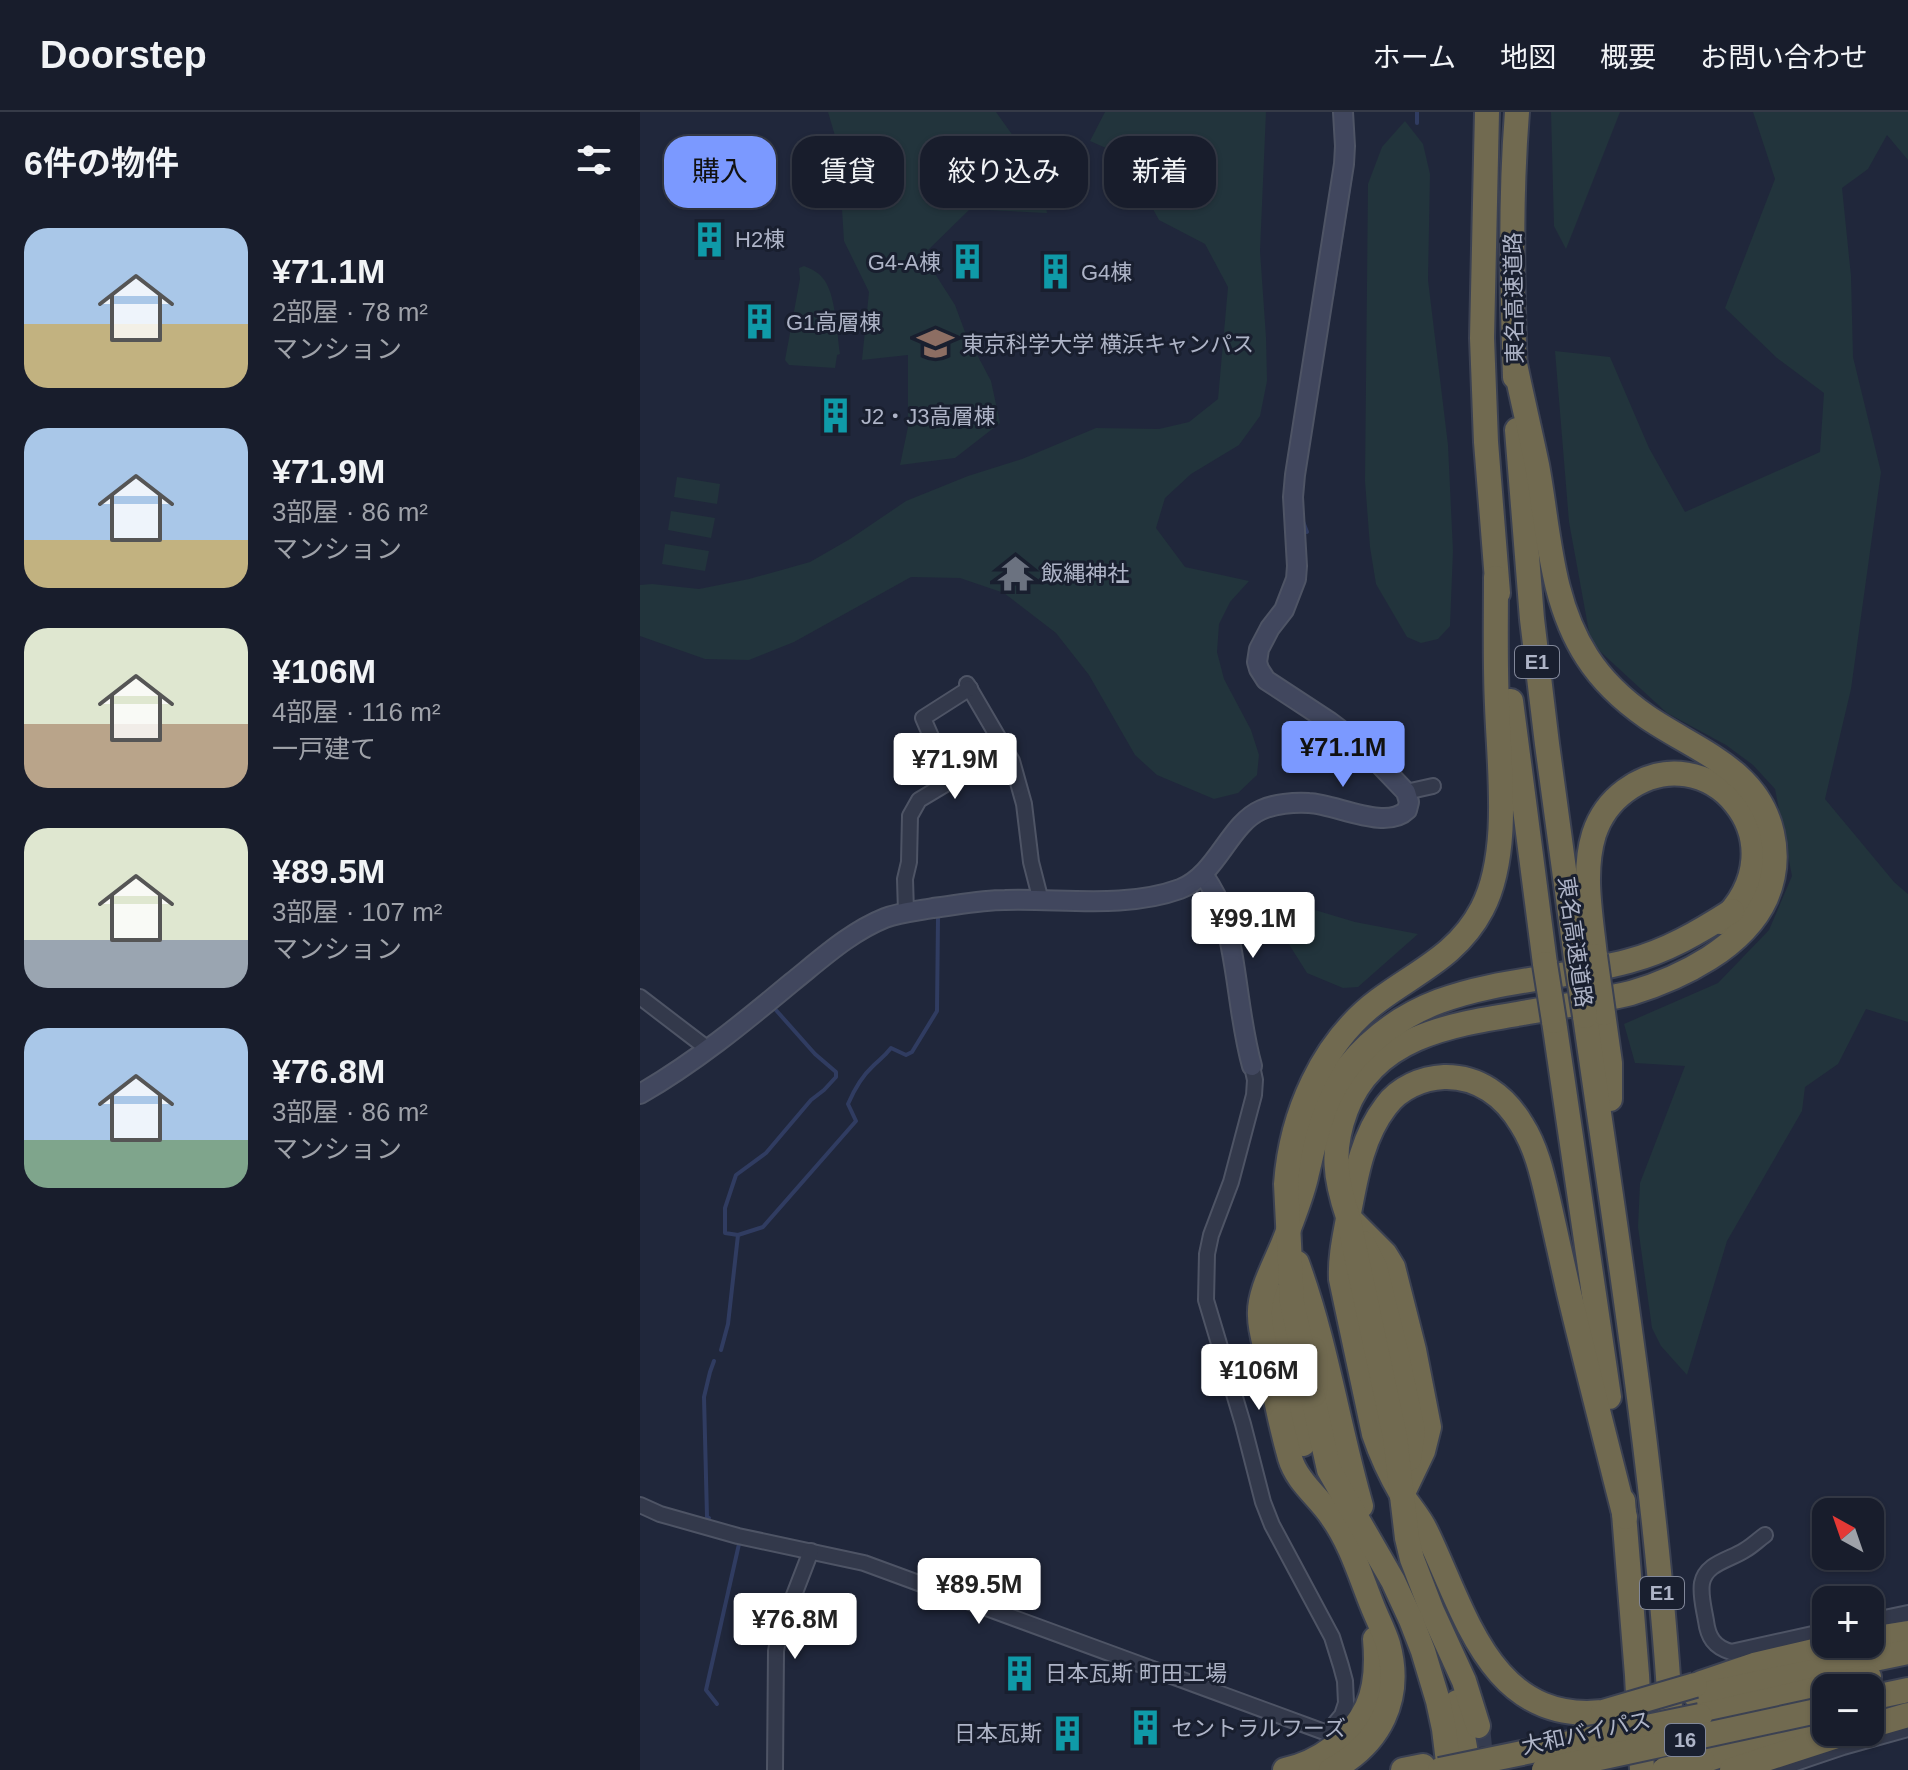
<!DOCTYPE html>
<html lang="ja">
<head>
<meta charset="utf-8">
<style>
	body { margin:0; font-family:Arial,"Noto Sans JP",sans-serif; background:#252a38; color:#f1f3f6; height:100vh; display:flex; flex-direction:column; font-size:30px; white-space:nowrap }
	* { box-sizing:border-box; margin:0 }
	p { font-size:26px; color:#9fa2a9 }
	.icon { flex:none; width:44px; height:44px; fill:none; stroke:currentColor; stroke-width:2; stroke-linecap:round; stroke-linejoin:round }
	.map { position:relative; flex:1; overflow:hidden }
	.drawer { display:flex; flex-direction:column; background:#181d2c; width:640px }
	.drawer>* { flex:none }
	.guide { position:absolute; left:24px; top:24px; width:760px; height:72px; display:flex; gap:16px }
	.needle { width:52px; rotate:320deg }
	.controls { position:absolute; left:1172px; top:1386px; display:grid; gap:16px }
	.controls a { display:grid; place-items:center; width:72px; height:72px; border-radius:16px; background:#181d2c; box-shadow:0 2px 6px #0004,0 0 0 2px #363b48; font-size:40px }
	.price { position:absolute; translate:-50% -68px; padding:0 18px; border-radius:8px; background:#fff; color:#222; font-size:26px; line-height:52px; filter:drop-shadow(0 2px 4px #0008) }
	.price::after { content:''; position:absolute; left:50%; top:48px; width:24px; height:18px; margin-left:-12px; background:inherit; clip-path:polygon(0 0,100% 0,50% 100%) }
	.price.on { background:#7b99ff; color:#111 }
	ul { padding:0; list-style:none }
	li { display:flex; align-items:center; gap:24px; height:200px; padding:0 24px }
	li span { display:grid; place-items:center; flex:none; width:224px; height:160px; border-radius:24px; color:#555 }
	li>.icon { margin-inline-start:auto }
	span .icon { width:96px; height:96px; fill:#fffc; stroke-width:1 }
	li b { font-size:34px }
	h2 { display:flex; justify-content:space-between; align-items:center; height:96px; padding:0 24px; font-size:34px }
	.pill { padding:0 28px; border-radius:24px; background:#181d2c; box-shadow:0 2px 6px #0004,0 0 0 2px #363b48; font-size:28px; line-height:72px }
	.pill.on { background:#7b99ff; color:#111 }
	header { display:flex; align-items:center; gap:48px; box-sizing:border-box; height:112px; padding:0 40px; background:#181d2c; border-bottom:2px solid #363b48 }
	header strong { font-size:38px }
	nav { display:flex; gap:44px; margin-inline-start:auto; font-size:28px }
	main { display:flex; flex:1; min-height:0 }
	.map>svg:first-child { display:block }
	.green { fill:#22343c }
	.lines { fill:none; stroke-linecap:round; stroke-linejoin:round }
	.stream { stroke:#303c61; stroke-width:4 }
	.highway-tunnel { stroke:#353c50; stroke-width:24; stroke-dasharray:24 12; stroke-linecap:butt }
	.street-casing { stroke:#4e5465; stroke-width:18 }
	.secondary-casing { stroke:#4e5465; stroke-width:22 }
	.highway-casing { stroke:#3b4152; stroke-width:28 }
	.street { stroke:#33394b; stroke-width:14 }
	.secondary { stroke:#41475e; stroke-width:18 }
	.highway { stroke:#716a50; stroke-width:24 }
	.highway-bridge-casing { stroke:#3b4152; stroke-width:28; stroke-linecap:butt }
	.highway-bridge { stroke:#716a50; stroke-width:24 }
	.labels { text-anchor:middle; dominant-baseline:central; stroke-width:6; stroke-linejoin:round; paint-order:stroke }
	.shield { fill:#191f2f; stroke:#818799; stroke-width:2 }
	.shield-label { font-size:20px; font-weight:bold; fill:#aeb4c7 }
	.poi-label { font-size:22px; fill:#aeb4c7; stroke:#191f2f; text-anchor:start }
	.street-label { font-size:22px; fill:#aeb4c7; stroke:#191f2f }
</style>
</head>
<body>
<header>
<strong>Doorstep</strong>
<nav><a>ホーム</a><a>地図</a><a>概要</a><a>お問い合わせ</a></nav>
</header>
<main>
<section class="drawer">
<h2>6件の物件<svg class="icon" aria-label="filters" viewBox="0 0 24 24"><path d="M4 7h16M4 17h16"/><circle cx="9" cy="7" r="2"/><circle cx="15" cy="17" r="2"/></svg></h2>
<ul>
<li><span style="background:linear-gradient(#a9c7e8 60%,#c2b280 0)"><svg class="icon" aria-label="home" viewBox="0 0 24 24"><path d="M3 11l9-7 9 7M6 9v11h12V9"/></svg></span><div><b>¥71.1M</b><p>2部屋 · 78 m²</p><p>マンション</p></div></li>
<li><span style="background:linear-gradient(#a9c7e8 70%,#c2b280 0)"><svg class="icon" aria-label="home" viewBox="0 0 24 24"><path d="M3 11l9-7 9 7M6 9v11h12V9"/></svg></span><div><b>¥71.9M</b><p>3部屋 · 86 m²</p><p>マンション</p></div></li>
<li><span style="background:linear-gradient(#dfe7d0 60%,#b9a48a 0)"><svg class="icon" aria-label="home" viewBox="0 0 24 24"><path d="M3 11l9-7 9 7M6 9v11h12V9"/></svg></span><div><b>¥106M</b><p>4部屋 · 116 m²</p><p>一戸建て</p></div></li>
<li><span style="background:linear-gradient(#dfe7d0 70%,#9aa5b1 0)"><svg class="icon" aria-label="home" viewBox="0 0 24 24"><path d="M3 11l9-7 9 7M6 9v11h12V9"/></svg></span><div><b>¥89.5M</b><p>3部屋 · 107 m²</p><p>マンション</p></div></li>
<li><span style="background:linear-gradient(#a9c7e8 70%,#7fa58c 0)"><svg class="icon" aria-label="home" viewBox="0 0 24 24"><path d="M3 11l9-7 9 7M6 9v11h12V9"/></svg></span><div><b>¥76.8M</b><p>3部屋 · 86 m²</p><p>マンション</p></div></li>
</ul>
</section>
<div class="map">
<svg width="1268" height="1658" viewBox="0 0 1268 1658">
	<rect width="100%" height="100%" fill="#20273b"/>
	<g class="green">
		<path d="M188,0H356L401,63L407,101L330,97L283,143L315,193L325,220L351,269L360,311L315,346L260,353L268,315V243L222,248L229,180L204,129L198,34Z"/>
		<path d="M465,0H626L620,139L626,225L627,269L620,304L599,333L551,362L525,386L516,416L545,455L609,469L590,490L579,512L577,540L584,567L611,618L619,643L617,663L598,681L574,687L517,663L495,643L449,563L416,521L364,481L320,466L271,465L154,530L109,548L65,547L0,524V473L12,472L59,477L109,467L170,450L210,427L266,389L328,364L382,347L456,316L519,317L549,310L578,287L588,175L565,132L519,108L484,44L450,29Z"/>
		<path d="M911,0H980L926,137L914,114Z"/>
		<path d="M1113,0H1268V48L1247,23L1228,57L1202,76L1211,164L1213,245L1241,360L1211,577L1185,687L1254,770L1268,782V910L1226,897L1198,952L1165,975L1162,999L1087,1129L1047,1263L1021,1234L1012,1216L998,1115L1000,1071L1045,954L995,951L984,912L1078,871L1129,818L1152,764L1135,677L1113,653L1086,633L1027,601L951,531L929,410L915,239L970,245L1009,336L1045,400L1180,340L1184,281L1137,246L1085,196L1135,67Z"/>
		<path d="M765,9L783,32L790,62L788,168L808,333L813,439L810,514L798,527L781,531L767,525L736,472L730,435L725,369L728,72L742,35Z"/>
		<path d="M164,154C172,157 180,161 185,169C196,186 197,222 200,242L197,243L195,256L149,253L145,248L160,167L159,156Z"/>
		<path d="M37,365L80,372L77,392L34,385Z"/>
		<path d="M31,399L75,406L71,426L28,418Z"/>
		<path d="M25,432L69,439L65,459L22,452Z"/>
		<path d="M595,791L655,792L715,810L778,822L718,875L703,876L667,861L640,818Z"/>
	</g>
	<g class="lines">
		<g class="stream">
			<path d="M777,11V0"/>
			<path d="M692,185L711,63"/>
			<path d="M662,407L667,420"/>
			<path d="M135,897L175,942L196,960V965L184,978L171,988L126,1041L96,1063L85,1096V1121L98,1123L123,1115L216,1009L208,992C214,978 221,965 233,954C240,947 244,945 251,936L266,943L272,940L297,899L298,806"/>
			<path d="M81,1238L88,1212L98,1123"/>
			<path d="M69,1406L67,1405L64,1285L70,1260L74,1249"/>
			<path d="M77,1592L66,1578L99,1432"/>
		</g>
		<path class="highway-tunnel" d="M838,1614L840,1635"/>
		<defs>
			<g id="street">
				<path d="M327,572L372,649L384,692L391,750L401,789"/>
				<path d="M766,680L793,674"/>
				<path d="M266,800L265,767L269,750L270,704L279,688L309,670L306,659L283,606L330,576"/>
				<path d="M0,885L68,937"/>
				<path d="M0,1393L20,1402L98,1424L224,1451L687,1621L702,1603L706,1591L705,1569L701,1554L692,1525L632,1413L623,1390L603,1312L566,1188L567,1142L571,1123L591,1070L614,983L615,968L612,954"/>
				<path d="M1125,1423C1118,1428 1112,1434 1105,1438C1090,1448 1066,1451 1062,1471C1060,1483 1064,1497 1066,1509C1068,1525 1074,1535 1091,1540L1186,1519"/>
				<path d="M1230,1509L1268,1501"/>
				<path d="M135,1658L136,1539L139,1522L171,1439"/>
				<path d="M1135,1658L1203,1635L1268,1617"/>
			</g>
			<g id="secondary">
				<path d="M563,762C571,774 579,787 583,801C598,851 598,904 612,954"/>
				<path d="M0,982C54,951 103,911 151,871C181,847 210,820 245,806C260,800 277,799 293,796C317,793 341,788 365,788C421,786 485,797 540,777C577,763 589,712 621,698C634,692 654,690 669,691C696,692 746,719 767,698L769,690L766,680L723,635L690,610L626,568L619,557L617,550L619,537L630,516L644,498L656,467L657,454L653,385L655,363L704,52L705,34L703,0"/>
			</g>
			<g id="highway">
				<path d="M847,0L842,226L846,330L858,481"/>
				<path d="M875,265C872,177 870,89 877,0"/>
				<path d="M877,318L892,507L907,632L936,846"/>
				<path d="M871,589L905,852"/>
				<path d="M955,844C951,804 942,761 954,722C960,704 970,690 985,679C1067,618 1166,730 1081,810"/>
				<path d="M963,901L970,951V987"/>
				<path d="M945,904C979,1144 1019,1385 1032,1628"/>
				<path d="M914,909L969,1285"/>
				<path d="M708,1105L745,1142L753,1155L774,1238L789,1315L783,1339L762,1383"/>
				<path d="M723,1131L735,1155L757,1243L773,1319L769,1347"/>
				<path d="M657,1151C686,1230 698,1314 721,1394"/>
				<path d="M636,1184L635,1196L663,1332"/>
				<path d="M983,1389L997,1563L1002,1658"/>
				<path d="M1230,1527L1268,1521"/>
				<path d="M1061,1571L1114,1553L1204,1532"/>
				<path d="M1056,1584L1268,1540"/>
				<path d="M1230,1586L1268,1578"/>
				<path d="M817,1590L829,1658"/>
				<path d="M963,1600C850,1612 825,1499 786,1419C780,1406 770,1395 762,1383C751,1364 741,1343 734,1322L701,1167C700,1144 705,1124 709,1101C716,1064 722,1025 746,994C759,976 782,966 804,965C838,964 865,984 882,1013C896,1035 902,1061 908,1087C915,1118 922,1150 929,1181C947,1256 966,1330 985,1405"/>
				<path d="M1060,1604L1229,1565"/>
				<path d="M838,1614L824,1569L792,1499L772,1447L767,1426L755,1325L708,1105C695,1066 691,1038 706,998C734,925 809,913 877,902C915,895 954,890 991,881C1041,866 1104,835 1126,786C1135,765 1137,743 1132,721C1118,657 1055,638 1007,605C984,589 963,570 947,545C910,488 909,418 897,353C890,319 882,286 875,252"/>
				<path d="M1230,1614L1268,1603"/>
				<path d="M1063,1649L1172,1612"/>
				<path d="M645,1658C678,1651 712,1627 727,1595C737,1574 737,1549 735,1527"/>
				<path d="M691,1658C740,1632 763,1587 748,1532C744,1519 737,1506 732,1493C720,1463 711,1432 692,1405C679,1385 657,1370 650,1346C641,1314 634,1280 628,1246C625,1233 620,1218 620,1204C618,1178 640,1144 648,1119C655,1100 663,1081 667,1061C676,1024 683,986 708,955C783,862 886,877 989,849C1027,839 1059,820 1092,799"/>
				<path d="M763,1658L783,1654"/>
				<path d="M809,1658L804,1617L798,1589L783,1539L771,1508L753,1469L689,1358L652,1191L646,1072C651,1003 682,930 739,888C778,859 818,843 842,797C871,742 859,655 857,593C855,551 856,508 856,466"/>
				<path d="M1092,1658L1209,1620"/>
			</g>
		</defs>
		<use href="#street" class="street-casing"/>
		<use href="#secondary" class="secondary-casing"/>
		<use href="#highway" class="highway-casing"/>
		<use href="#street" class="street"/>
		<use href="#secondary" class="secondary"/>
		<use href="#highway" class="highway"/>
		<defs>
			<g id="highway-bridge">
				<path d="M955,844L963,901"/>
				<path d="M936,846L945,904"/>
				<path d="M905,852L914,909"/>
				<path d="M963,1600L1055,1573"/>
				<path d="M800,1658L1060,1604"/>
				<path d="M904,1658L1186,1597"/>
				<path d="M1024,1658L1063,1649"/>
			</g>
		</defs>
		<use href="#highway-bridge" class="highway-bridge-casing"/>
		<use href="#highway-bridge" class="highway-bridge"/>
	</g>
	<defs>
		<symbol id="building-bare" viewBox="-9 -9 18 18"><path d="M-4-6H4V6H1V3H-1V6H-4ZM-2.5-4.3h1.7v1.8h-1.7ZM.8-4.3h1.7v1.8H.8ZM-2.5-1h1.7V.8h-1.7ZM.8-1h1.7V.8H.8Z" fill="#0f9aa8" stroke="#191f2f" stroke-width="2.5" paint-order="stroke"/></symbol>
		<symbol id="university-bare" viewBox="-9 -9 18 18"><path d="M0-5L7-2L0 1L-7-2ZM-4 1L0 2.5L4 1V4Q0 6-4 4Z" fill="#8d6e63" stroke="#191f2f" stroke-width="2.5" paint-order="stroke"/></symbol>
		<symbol id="temple-bare" viewBox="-9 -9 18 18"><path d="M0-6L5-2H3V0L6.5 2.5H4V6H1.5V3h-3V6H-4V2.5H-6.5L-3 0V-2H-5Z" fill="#6b7280" stroke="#191f2f" stroke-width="2.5" paint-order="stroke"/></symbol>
	</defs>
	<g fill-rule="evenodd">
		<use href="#building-bare" x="44" y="102" width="51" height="51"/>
		<use href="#building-bare" x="302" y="124" width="51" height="51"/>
		<use href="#building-bare" x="390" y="134" width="51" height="51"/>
		<use href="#building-bare" x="94" y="184" width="51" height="51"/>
		<use href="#university-bare" x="270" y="206" width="51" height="51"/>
		<use href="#building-bare" x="170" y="278" width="51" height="51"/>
		<use href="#temple-bare" x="350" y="436" width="51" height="51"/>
		<use href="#building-bare" x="354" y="1536" width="51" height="51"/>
		<use href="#building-bare" x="480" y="1590" width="51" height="51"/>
		<use href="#building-bare" x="402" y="1596" width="51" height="51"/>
	</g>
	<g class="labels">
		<g class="shield">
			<rect x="875" y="534" width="44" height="32" rx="6"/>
			<rect x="1000" y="1465" width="44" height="32" rx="6"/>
			<rect x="1025" y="1612" width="40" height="32" rx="6"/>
		</g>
		<g class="shield-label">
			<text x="897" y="550">E1</text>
			<text x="1022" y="1481">E1</text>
			<text x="1045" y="1628">16</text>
		</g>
		<g class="poi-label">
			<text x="95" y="127">H2棟</text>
			<text x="301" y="150" text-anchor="end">G4-A棟</text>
			<text x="441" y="160">G4棟</text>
			<text x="146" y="210">G1高層棟</text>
			<text x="322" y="232">東京科学大学 横浜キャンパス</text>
			<text x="221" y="304">J2・J3高層棟</text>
			<text x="401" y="461">飯縄神社</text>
			<text x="405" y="1561">日本瓦斯 町田工場</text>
			<text x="531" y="1616">セントラルフーズ</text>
			<text x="402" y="1621" text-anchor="end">日本瓦斯</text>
		</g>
		<g class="street-label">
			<text transform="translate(874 186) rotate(-91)">東名高速道路</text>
			<text transform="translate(935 830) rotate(82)">東名高速道路</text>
			<text transform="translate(946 1621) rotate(-12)">大和バイパス</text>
		</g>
	</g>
</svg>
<div class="controls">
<a><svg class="needle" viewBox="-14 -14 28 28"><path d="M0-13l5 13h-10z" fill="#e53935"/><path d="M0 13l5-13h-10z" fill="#9fa2a9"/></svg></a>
<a>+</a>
<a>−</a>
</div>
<b class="price on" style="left:703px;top:677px">¥71.1M</b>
<b class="price" style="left:315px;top:689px">¥71.9M</b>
<b class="price" style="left:613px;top:848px">¥99.1M</b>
<b class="price" style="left:619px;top:1300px">¥106M</b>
<b class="price" style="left:339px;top:1514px">¥89.5M</b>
<b class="price" style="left:155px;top:1549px">¥76.8M</b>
<div class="guide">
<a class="pill on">購入</a>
<a class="pill">賃貸</a>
<a class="pill">絞り込み</a>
<a class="pill">新着</a>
</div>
</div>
</main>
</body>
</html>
